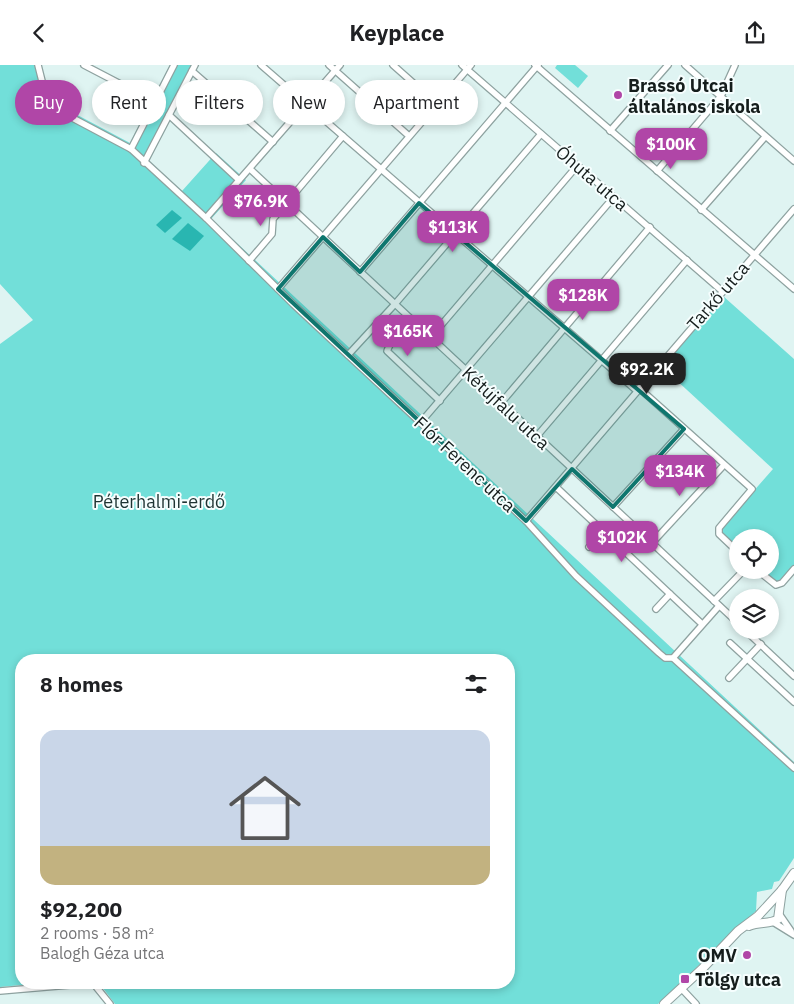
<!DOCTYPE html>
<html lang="en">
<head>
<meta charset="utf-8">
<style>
	body { margin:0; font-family:"IBM Plex Sans",sans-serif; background:#f6f6f6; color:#202124; height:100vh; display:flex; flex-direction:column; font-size:19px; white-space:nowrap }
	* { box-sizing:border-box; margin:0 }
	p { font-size:16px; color:#757577 }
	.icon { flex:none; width:28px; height:28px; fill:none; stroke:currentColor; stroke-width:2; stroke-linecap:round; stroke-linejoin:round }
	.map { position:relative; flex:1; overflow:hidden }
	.panel { position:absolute; left:15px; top:589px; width:500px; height:335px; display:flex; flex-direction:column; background:#fff; border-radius:20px; box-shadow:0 2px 8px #0003 }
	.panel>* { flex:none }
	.guide { position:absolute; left:15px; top:15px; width:500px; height:45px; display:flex; gap:10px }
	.controls { position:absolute; left:729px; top:464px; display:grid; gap:10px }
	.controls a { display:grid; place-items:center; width:50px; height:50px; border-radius:50%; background:#fff; box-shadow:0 2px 8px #0003; font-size:25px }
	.price { position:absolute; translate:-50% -42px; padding:0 11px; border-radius:10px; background:#b046a7; color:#fff; font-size:16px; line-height:32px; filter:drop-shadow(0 1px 2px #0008) }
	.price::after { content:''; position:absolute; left:50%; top:30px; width:15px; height:11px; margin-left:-8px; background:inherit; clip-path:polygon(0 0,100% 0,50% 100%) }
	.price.active { background:#222; color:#fff }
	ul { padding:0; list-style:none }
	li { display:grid; align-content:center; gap:10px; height:265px; padding:0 25px }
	li span { display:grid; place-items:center; height:155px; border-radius:15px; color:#555 }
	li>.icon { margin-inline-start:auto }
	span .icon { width:90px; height:90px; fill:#fffc; stroke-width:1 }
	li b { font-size:21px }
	h2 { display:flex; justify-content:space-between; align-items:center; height:60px; padding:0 25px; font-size:21px }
	.tag { padding:0 18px; border-radius:22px; background:#fff; box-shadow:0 2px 8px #0003; font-size:18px; line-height:45px }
	.tag.active { background:#b046a7; color:#fff }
	header { display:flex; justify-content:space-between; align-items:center; height:65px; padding:0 25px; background:#fff; font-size:22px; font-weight:700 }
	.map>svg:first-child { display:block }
	.green { fill:#72dfd9 }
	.water { fill:#29b6b1 }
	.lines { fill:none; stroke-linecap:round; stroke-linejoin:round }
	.street-casing { stroke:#8ea2a0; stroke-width:8 }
	.secondary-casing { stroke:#8ea2a0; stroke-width:10 }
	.street { stroke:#fff; stroke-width:5.5 }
	.secondary { stroke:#fff; stroke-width:8 }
	.marked { fill:#0f766e; fill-opacity:0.2; stroke:#0f766e; stroke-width:4; stroke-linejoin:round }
	.poi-dot { fill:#b046a7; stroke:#f6fefe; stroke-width:2 }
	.labels { text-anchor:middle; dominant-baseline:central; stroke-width:4; stroke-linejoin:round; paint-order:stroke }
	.poi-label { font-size:18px; font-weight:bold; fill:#151d1c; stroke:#f6fefe; text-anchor:start }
	.street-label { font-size:18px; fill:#151d1c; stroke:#f6fefe }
	.park-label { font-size:18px; fill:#1e3433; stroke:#f6fefe }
</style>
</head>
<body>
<header><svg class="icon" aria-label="back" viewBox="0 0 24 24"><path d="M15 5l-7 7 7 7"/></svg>Keyplace<svg class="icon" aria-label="share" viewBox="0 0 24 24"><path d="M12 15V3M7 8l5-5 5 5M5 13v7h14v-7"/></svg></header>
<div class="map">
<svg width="794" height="939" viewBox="0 0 794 939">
	<rect width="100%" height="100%" fill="#dff4f2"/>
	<g class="green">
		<path d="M0,0H41L50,32L53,37L130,78L170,0H198L149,96L182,126L216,88L246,115L211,154L794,697V793L779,816L774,817L772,824L757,827L756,846L658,939H115L99,918H509V595H21V918H43L0,922V279L33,255L0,219Z"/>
		<path d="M557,0H575L588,11L578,23L555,3Z"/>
		<path d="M723,231L794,294V501L777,518L760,505H770V472H738L737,484L721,468L722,462L773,404L662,302Z"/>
	</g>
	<g class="water">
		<path d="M172,145L182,153L165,168L156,160Z"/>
		<path d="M188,158L204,171L190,186L172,174Z"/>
	</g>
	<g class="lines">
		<defs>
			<g id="street">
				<path d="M38,0L48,40L131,84L206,153L293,239L526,456L576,511L659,588L665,593H673L794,703"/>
				<path d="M84,0L155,37"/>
				<path d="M261,0L637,326"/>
				<path d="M329,0L409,71"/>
				<path d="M393,0L437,39"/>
				<path d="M462,0L722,226"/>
				<path d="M535,0L794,224"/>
				<path d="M685,0L794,96"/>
				<path d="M192,6L273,77"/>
				<path d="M169,50L239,115"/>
				<path d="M610,66L668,0"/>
				<path d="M131,84L174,0"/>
				<path d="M144,98L195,0"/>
				<path d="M250,104L738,558"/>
				<path d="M657,106L721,31L735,0"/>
				<path d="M701,145L765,72"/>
				<path d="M206,153L340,0"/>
				<path d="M249,196L272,169L273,154L343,71"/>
				<path d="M360,207L538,0"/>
				<path d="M278,224L471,0"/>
				<path d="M378,257L393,273L387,286L440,336"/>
				<path d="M431,272L577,101"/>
				<path d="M348,290L395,239L541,69"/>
				<path d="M639,323L752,424L719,463V469L738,487"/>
				<path d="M501,338L650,162"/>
				<path d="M421,357L613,133"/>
				<path d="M537,371L687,195"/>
				<path d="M556,422L702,559"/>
				<path d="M613,442L684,364"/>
				<path d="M526,456L794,144"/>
				<path d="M652,478L724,400"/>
				<path d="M589,482L604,466"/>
				<path d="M757,505L776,520L782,518L794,504"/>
				<path d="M714,536L744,505"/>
				<path d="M656,544L670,529"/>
				<path d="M745,565L794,611"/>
				<path d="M730,578L794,637"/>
				<path d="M673,593L719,541"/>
				<path d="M729,613L761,579"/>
				<path d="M780,850L791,866"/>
				<path d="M773,857L794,870"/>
				<path d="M681,923L696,939"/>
				<path d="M0,926L93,918L110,939"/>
			</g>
			<g id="secondary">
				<path d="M749,861C759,856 770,860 778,854L782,825"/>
				<path d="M664,939L702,904L738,866L758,851L782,825L794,808"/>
			</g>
		</defs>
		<use href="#street" class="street-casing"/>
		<use href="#secondary" class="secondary-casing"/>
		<use href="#street" class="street"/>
		<use href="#secondary" class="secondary"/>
	</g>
	<path class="marked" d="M419,138L684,364L613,442L572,404L526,456L278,224L323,172L360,207Z"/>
	<g class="poi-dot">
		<circle cx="618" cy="30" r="5"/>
		<circle cx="747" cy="890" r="5"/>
		<rect x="680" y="909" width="10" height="10" rx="2.5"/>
	</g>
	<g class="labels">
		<g class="poi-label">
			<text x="628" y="20">Brassó Utcai<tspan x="628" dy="21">általános iskola</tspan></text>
			<text x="737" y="890" text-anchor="end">OMV</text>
			<text x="695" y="914">Tölgy utca</text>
		</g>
		<g class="street-label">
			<text transform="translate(592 113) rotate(41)">Óhuta utca</text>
			<text transform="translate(718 231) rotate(-49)">Tarkő utca</text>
			<text transform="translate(506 343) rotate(43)">Kétújfalu utca</text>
			<text transform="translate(465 399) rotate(43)">Flór Ferenc utca</text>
		</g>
		<g class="park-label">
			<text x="159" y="436">Péterhalmi-erdő</text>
		</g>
	</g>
</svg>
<div class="controls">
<a><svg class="icon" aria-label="locate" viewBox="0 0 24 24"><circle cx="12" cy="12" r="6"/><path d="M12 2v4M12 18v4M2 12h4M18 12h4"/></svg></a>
<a><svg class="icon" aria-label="layers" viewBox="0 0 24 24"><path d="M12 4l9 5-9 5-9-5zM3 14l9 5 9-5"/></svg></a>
</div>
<b class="price" style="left:671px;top:105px">$100K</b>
<b class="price" style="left:261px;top:162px">$76.9K</b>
<b class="price" style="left:453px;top:188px">$113K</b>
<b class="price" style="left:583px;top:256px">$128K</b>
<b class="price" style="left:408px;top:292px">$165K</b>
<b class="price active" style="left:647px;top:330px">$92.2K</b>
<b class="price" style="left:680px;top:432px">$134K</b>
<b class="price" style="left:622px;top:498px">$102K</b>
<div class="guide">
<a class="tag active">Buy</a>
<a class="tag">Rent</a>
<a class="tag">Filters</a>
<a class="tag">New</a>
<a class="tag">Apartment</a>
</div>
<section class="panel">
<h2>8 homes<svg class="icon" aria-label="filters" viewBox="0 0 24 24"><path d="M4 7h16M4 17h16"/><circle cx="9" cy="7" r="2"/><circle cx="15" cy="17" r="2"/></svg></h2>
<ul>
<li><span style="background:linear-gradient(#c9d6e8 75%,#c2b280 0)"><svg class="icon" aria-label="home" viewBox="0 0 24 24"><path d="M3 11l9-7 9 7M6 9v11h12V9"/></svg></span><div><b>$92,200</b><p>2 rooms · 58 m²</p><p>Balogh Géza utca</p></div></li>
</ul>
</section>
</div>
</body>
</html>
